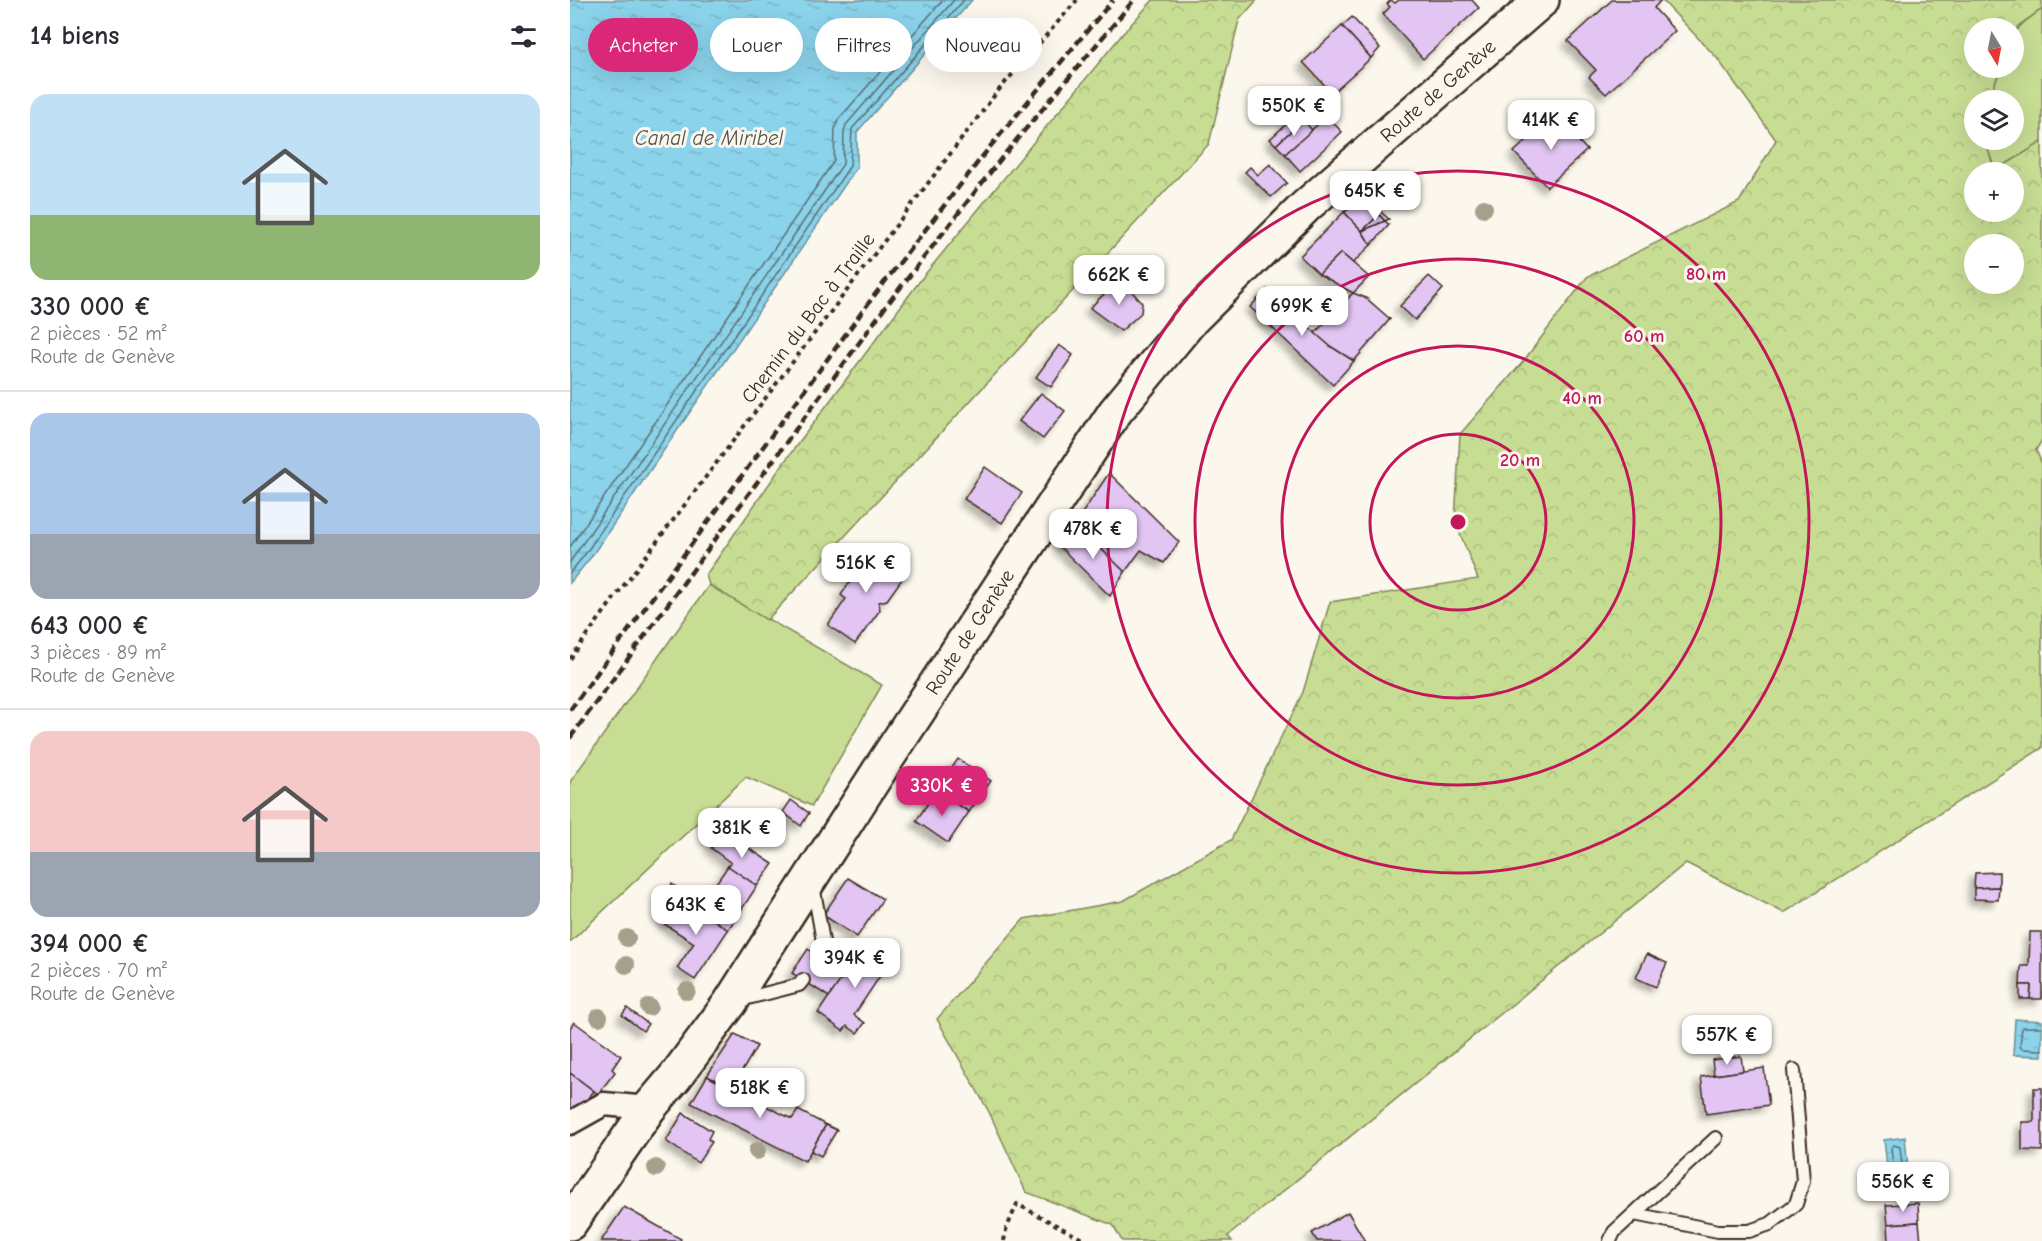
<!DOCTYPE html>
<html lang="fr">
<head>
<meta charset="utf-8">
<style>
	body { margin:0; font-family:"Comic Neue",sans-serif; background:#f7f7f7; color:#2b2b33; height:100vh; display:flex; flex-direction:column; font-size:22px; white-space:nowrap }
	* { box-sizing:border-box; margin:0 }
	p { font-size:20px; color:#7c7c81 }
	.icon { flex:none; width:33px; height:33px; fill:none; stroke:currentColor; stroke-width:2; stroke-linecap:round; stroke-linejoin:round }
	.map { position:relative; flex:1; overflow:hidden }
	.side { display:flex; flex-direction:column; background:#fff; width:570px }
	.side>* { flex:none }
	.guide { position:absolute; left:18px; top:18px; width:570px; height:54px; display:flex; gap:12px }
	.needle { width:39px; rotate:170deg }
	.controls { position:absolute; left:1394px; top:18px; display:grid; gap:12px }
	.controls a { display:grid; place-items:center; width:60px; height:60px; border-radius:50%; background:#fff; box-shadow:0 6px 24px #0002; font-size:30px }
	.price { position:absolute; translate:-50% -51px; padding:0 14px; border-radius:12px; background:#fff; color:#222; font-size:20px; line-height:39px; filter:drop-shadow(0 2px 3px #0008) }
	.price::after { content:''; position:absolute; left:50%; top:36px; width:18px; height:14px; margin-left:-9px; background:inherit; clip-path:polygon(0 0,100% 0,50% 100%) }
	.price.current { background:#db2777; color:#fff }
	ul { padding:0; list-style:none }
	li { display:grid; align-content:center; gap:12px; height:318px; padding:0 30px }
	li+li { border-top:2px solid #e1e1e2 }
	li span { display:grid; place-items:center; height:186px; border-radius:18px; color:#555 }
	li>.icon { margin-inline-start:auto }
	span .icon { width:108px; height:108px; fill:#fffc; stroke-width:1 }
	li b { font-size:26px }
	h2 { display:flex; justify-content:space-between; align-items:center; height:72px; padding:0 30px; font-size:26px }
	.tag { padding:0 21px; border-radius:27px; background:#fff; box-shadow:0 6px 24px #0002; font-size:21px; line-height:54px }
	.tag.current { background:#db2777; color:#fff }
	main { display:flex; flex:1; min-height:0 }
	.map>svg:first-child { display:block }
	.green { fill:#c7dd93; stroke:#818458; stroke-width:1.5 }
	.forest { fill:url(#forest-crowns); stroke:#818458; stroke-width:1.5; fill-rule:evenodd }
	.water { fill:url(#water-ripples); stroke:#6a8f99; stroke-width:1.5 }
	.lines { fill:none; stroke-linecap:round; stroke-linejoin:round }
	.shore { stroke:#5b6e70; stroke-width:1.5 }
	.building { fill:#e2c5f3; stroke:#3b2a1e; stroke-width:1.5; filter:url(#shadow) }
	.lane-casing { stroke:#3b2a1e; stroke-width:16 }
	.street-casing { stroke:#3b2a1e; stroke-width:27 }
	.primary-casing { stroke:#3b2a1e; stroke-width:38 }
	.path { stroke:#3b2a1e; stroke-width:4; stroke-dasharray:4.5 4.5; stroke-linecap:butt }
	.lane { stroke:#fbf7ec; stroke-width:12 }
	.street { stroke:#fbf7ec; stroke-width:22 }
	.primary { stroke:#fbf7ec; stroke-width:33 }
	.rail { stroke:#3b2a1e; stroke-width:4.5; stroke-dasharray:9 4.5; stroke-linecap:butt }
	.tree { fill:#a59f8b }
	.ring { fill:none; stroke:#c2185b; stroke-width:3 }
	.labels { text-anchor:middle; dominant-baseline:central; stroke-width:6; stroke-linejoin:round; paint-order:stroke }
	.street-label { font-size:20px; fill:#3b2a1e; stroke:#fbf7ec }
	.water-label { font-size:21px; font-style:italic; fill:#4f5451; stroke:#fbf7ec }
	.centre { fill:#c2185b; stroke:#fbf7ec; stroke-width:3 }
	.ring-label { font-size:18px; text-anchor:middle; font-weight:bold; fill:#c2185b; stroke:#fbf7ec; stroke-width:6; stroke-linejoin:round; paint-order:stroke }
</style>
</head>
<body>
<main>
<section class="side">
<h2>14 biens<svg class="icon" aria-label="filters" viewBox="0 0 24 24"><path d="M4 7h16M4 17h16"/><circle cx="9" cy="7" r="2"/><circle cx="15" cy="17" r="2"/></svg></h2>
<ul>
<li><span style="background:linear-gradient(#bfe0f5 65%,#8fb573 0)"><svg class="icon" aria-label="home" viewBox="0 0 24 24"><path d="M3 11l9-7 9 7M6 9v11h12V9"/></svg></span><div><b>330 000 €</b><p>2 pièces · 52 m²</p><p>Route de Genève</p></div></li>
<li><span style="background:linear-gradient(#a9c7e8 65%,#9aa5b1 0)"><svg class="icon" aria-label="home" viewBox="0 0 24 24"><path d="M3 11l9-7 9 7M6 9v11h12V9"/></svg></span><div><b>643 000 €</b><p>3 pièces · 89 m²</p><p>Route de Genève</p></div></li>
<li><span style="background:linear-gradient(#f6c9c9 65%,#9aa5b1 0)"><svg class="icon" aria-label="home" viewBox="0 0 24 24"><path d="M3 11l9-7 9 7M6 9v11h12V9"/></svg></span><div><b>394 000 €</b><p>2 pièces · 70 m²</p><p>Route de Genève</p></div></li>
</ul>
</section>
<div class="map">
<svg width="1472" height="1241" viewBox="0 0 1472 1241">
	<defs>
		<pattern id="forest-crowns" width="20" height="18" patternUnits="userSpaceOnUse" patternTransform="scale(1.5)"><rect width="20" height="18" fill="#c7dd93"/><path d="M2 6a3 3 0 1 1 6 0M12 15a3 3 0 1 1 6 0" fill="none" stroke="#acbe7e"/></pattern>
		<pattern id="water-ripples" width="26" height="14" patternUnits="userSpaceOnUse" patternTransform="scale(1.5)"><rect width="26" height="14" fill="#8ad3eb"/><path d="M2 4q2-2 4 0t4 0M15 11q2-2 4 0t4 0" fill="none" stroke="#78b5c9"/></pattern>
		<filter id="shadow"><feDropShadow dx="-5.5" dy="5.5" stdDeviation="3" flood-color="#0004"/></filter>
	</defs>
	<rect width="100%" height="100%" fill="#fbf7ec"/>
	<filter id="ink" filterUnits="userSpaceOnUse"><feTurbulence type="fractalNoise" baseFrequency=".0167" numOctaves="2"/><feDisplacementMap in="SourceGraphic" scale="12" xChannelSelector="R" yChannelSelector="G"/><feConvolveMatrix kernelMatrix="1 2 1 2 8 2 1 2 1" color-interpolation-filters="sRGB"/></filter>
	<g filter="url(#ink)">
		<g class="green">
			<path d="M1472,9V142L1425,171L1415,140H1443V100H1418L1431,68H1443C1443,29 1441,31 1472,9Z"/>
			<path d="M139,585L312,685L242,806L176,777L0,942V782Z"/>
		</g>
		<g class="forest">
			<path d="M583,0H687L669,20L639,144L197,620L139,585L136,575L215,461L352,278L555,31Z"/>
			<path d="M1092,0H1472V9L1448,26L1443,38V28H1404V68H1431L1418,100H1404V140H1415L1425,171L1472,142V440L1466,450L1472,464V748L1214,913L1116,863L658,1236L662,1241H552L543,1225L456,1192L419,1112L367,1019L454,919L553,901L661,840L733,692L760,602L908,579L885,521L890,434L952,363L1017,277L1169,202L1206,140L1147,58ZM1404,172H1443V212H1404ZM1404,244H1443V284H1404Z"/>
		</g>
		<g class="water">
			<path d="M0,0H402L287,132V167L21,557L0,583Z"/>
			<path d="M1445,1019L1472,1021V1056L1443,1055Z"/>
			<path d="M1335,1137L1339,1181L1319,1183L1314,1140Z"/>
		</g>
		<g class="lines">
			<g class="shore">
				<path d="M0,547L264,161L265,129L268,120L373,0"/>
				<path d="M0,562L273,164L274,132L276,125L384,0"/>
				<path d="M0,573L16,553L280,166L282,129L394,0"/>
				<path d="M1472,1027H1452L1450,1046L1452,1049L1472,1050"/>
				<path d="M1324,1145L1330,1147L1333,1173L1330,1176H1326L1324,1174L1321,1148Z"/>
			</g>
		</g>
		<g class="building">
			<path d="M821,0L825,3L829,0H902L909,8L853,59L813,14L820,7L817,4Z"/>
			<path d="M1042,0H1091L1084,8L1105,31L1036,94L1019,77L1026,70L998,41Z"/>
			<path d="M782,17L810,48L801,58L772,26Z"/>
			<path d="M772,26L801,58L762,93L733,62Z"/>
			<path d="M727,114L733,120L706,145L700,139Z"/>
			<path d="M984,115L1017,150L977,187L944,152Z"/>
			<path d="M757,116L772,132L730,171L715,154Z"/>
			<path d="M733,120L742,130L715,154L706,145Z"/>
			<path d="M700,164L717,183L701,197L675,172L680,167L688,175Z"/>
			<path d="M794,200L803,205L819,219L815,221L809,215L792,231L774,212Z"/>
			<path d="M774,212L792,231L801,245L783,263L771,253L749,274L730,256Z"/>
			<path d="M809,215L815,221L792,231Z"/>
			<path d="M815,221L819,225L801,245L792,231Z"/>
			<path d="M771,253L799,277L783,293L749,274Z"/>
			<path d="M859,276L873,289L845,320L830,306Z"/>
			<path d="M550,278L572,303L571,313L551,331L520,308Z"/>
			<path d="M697,289L760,346L784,361L763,385L680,307Z"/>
			<path d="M783,293L796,298L820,319L784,361L760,346L745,333Z"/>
			<path d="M489,345L503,355L481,387L466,377Z"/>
			<path d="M471,393L495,411L473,439L449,421Z"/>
			<path d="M415,467L452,493L432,523L394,499Z"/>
			<path d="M539,473L609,542L594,563L571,550L555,572L505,524Z"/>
			<path d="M505,524L555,572L540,596L490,547Z"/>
			<path d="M301,545L337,572L317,600L309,602L310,610L285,644L258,625L276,599L271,595L287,572L284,569Z"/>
			<path d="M388,759L421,781L399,812L366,791Z"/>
			<path d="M366,791L399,812L378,843L346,821Z"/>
			<path d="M221,800L239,813L231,826L213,812Z"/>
			<path d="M154,832L203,864L187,886L158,866L161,863L141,848Z"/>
			<path d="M158,866L187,886L158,930L128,909Z"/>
			<path d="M1429,872V887L1404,888L1405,873Z"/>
			<path d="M278,878L313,899L287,937L253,915Z"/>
			<path d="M102,884L111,891L106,899L97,892Z"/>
			<path d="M1429,887L1428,900L1404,899V888Z"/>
			<path d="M109,900L121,909L124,906L158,930L125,980L107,968L124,943L93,923Z"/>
			<path d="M1460,932H1472V999H1460L1461,985H1450L1451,966H1459Z"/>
			<path d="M300,942L322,958L284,1015L295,1023L287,1033L277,1026L273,1031L248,1013L287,955L289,956Z"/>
			<path d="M238,949L275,974L259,997L222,973Z"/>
			<path d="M1077,954L1097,963L1086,987L1066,978Z"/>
			<path d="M1450,985H1461L1460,999H1450Z"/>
			<path d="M57,1008L78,1024L73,1031L52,1015Z"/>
			<path d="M4,1022L51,1056L42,1069L45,1072L28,1094L0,1073V1028Z"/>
			<path d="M165,1034L187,1046L165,1083L179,1090L175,1095L137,1076Z"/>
			<path d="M1171,1056L1173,1071L1144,1075L1142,1060Z"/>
			<path d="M1194,1068L1199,1105L1136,1114L1131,1077Z"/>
			<path d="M0,1073L24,1091L10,1108L0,1112Z"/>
			<path d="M137,1076L222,1119L228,1110L256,1125L235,1161L121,1103Z"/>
			<path d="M1464,1088H1472V1151L1452,1150V1122H1464Z"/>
			<path d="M179,1090L196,1098L192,1104L175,1095Z"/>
			<path d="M113,1113L142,1131L138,1139L142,1142L128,1163L96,1141Z"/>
			<path d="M256,1125L267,1130L251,1156L241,1151Z"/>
			<path d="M1348,1203L1349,1222L1318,1224L1316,1205Z"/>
			<path d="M54,1207L111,1239L110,1241H31Z"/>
			<path d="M778,1212L795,1241H747L742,1233Z"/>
			<path d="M1349,1222L1351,1241H1319L1318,1224Z"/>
		</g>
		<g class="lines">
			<defs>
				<g id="lane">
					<path d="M243,885L254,947L248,956"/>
					<path d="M170,1000L229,985L233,980"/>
					<path d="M1064,1214L1148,1231H1179L1200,1224L1226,1204L1233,1181L1224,1070"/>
					<path d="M1040,1241L1044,1232L1146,1138"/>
				</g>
				<path id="street" d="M0,1123L34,1104L79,1108"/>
				<path id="primary" d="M0,1223L79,1108L106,1076L160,1003L318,757L545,412L622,319L736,206L972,0"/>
			</defs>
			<use href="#lane" class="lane-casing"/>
			<use href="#street" class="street-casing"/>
			<use href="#primary" class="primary-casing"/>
			<g class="path">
				<path d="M0,659L48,593L427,92L507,0"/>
				<path d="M434,1241L436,1230L447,1204L516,1241"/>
			</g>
			<use href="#lane" class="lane"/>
			<use href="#street" class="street"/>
			<use href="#primary" class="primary"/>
			<g class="rail">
				<path d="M0,710L303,297L419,148L543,0"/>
				<path d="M0,738L316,306L433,156L564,0"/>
			</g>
		</g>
		<g class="tree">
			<circle cx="914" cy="208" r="9"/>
			<circle cx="57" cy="938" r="9"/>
			<circle cx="56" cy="965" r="9"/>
			<circle cx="117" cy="991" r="9"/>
			<circle cx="79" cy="1007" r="9"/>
			<circle cx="29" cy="1017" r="9"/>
			<circle cx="187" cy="1151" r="9"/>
			<circle cx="86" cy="1168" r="9"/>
		</g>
	</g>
	<g class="ring">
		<circle cx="888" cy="522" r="88"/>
		<circle cx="888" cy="522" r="176"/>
		<circle cx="888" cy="522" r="263"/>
		<circle cx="888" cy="522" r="351"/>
	</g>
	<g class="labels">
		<g class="street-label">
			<text transform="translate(868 91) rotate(-41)">Route de Genève</text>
			<text transform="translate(238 318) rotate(-53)">Chemin du Bac à Traille</text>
			<text transform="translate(400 632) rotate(-57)">Route de Genève</text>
		</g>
		<g class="water-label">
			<text x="139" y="138">Canal de Miribel</text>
		</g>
	</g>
	<circle cx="888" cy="522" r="9" class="centre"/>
	<g class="ring-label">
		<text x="1136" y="280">80 m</text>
		<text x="1074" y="342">60 m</text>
		<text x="1012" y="404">40 m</text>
		<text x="950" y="466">20 m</text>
	</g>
</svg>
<div class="controls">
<a><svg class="needle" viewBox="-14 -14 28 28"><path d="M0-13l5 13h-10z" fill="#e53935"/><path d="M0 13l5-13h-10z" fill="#7c7c81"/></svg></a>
<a><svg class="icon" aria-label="layers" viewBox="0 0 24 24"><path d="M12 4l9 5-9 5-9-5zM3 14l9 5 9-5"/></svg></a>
<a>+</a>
<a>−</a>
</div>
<b class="price" style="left:724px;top:137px">550K €</b>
<b class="price" style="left:981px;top:151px">414K €</b>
<b class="price" style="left:805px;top:222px">645K €</b>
<b class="price" style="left:549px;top:306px">662K €</b>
<b class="price" style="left:732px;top:337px">699K €</b>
<b class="price" style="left:523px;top:560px">478K €</b>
<b class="price" style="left:296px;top:594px">516K €</b>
<b class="price current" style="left:372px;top:817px">330K €</b>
<b class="price" style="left:172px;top:859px">381K €</b>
<b class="price" style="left:126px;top:936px">643K €</b>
<b class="price" style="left:285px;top:989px">394K €</b>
<b class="price" style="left:1157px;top:1066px">557K €</b>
<b class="price" style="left:190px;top:1119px">518K €</b>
<b class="price" style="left:1333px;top:1213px">556K €</b>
<div class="guide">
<a class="tag current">Acheter</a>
<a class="tag">Louer</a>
<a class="tag">Filtres</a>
<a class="tag">Nouveau</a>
</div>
</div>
</main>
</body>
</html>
